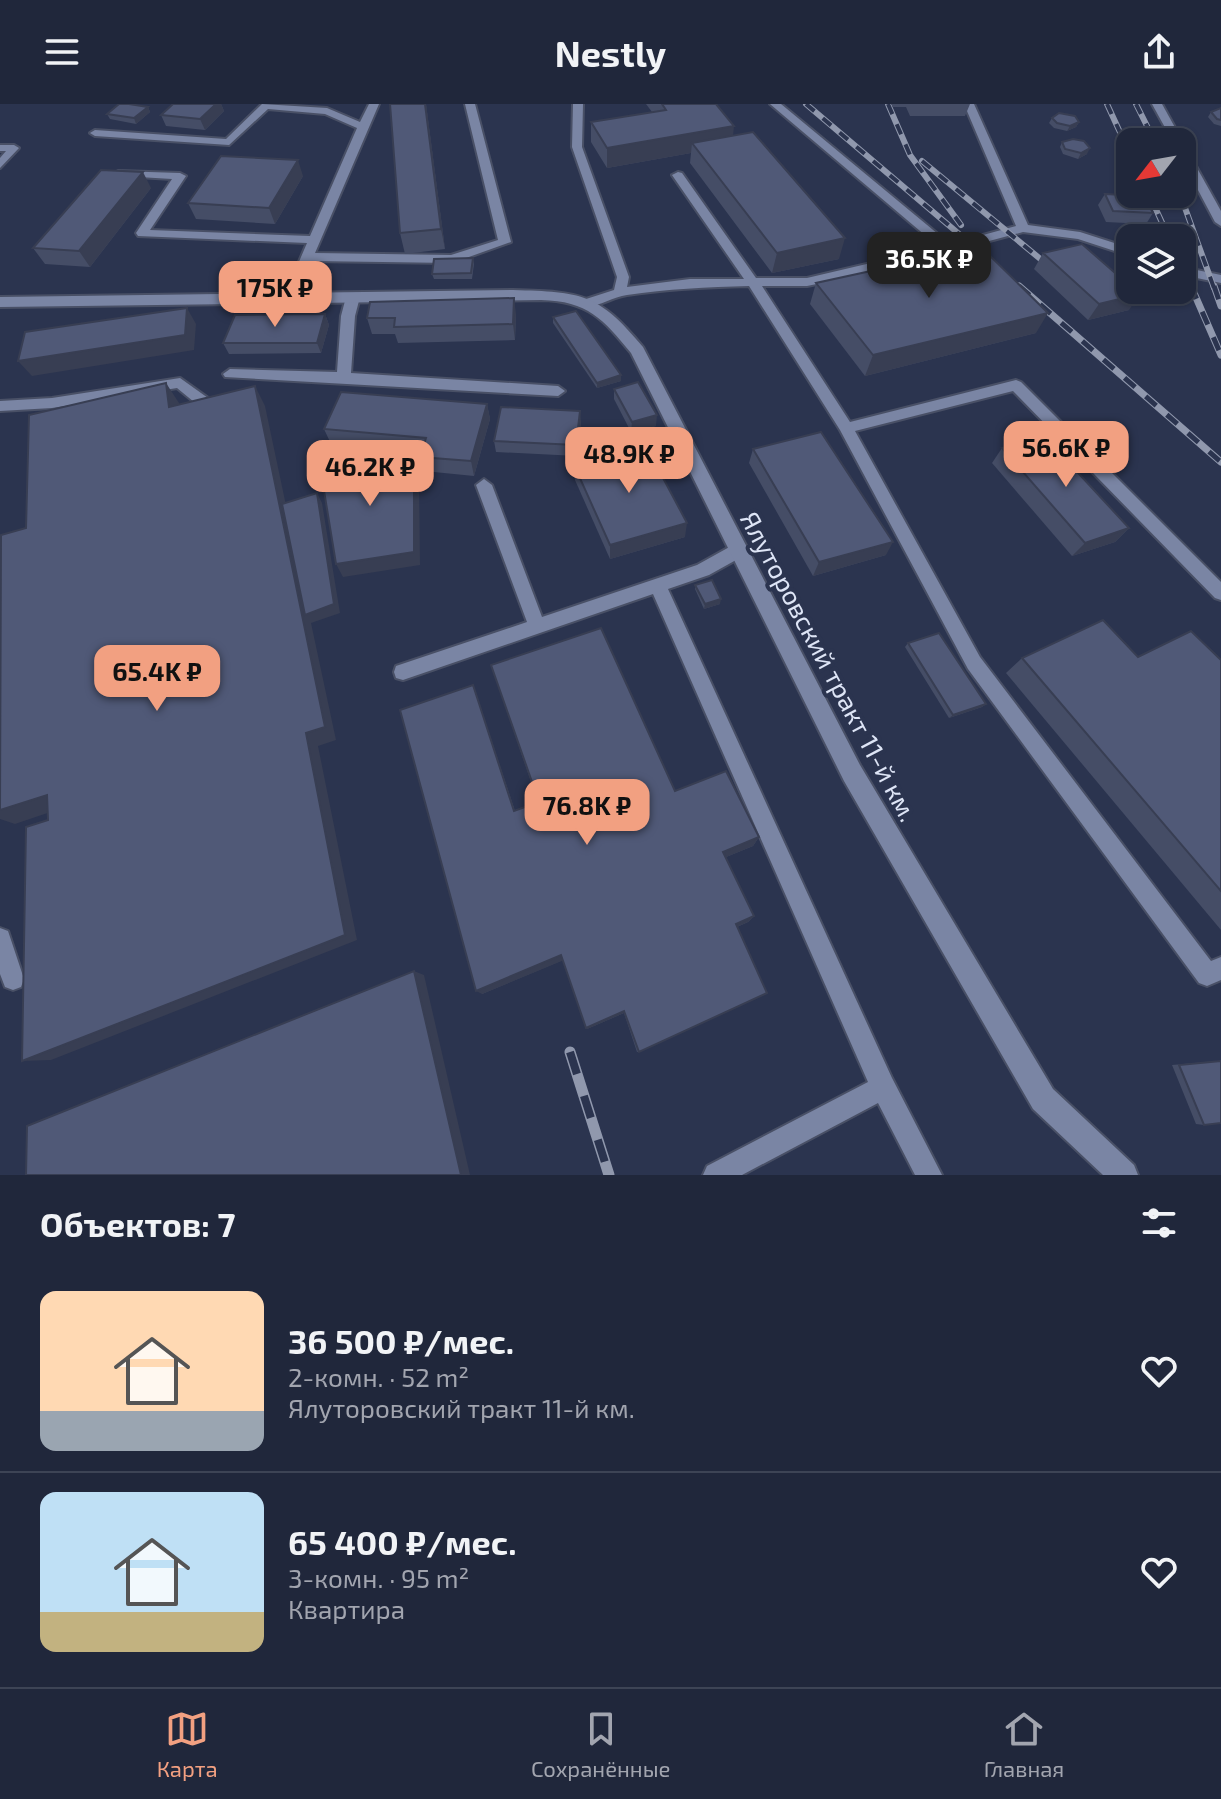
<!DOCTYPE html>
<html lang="ru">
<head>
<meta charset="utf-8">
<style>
	body { margin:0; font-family:"Exo 2",sans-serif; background:#282f42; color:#f1f3f6; height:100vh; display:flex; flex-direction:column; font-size:30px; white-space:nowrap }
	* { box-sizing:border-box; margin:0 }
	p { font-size:26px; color:#a2a5af }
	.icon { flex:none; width:44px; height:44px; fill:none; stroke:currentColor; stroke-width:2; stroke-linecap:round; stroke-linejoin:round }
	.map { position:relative; height:1071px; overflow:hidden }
	.panel { display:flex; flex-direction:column; background:#20273b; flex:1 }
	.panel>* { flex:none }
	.needle { width:52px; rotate:239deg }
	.buttons { position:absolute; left:1116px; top:24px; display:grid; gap:16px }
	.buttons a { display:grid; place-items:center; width:80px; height:80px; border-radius:16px; background:#20273b; box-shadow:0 2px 6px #0004,0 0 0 2px #3d4455; font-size:40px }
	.price { position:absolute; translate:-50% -68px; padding:0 18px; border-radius:16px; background:#f2a081; color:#111; font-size:26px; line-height:52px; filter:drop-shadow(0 2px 4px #0008) }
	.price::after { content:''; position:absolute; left:50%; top:48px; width:24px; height:18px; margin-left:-12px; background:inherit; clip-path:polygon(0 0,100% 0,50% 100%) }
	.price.selected { background:#222; color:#fff }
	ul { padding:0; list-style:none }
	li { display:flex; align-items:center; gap:24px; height:200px; padding:0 40px }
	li+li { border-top:2px solid #3d4455 }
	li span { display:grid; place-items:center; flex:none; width:224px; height:160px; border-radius:16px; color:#555 }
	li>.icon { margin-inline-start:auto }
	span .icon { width:96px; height:96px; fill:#fffc; stroke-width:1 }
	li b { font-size:34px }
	h2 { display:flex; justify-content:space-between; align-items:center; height:96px; padding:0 40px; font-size:34px }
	header { display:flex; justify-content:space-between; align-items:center; height:104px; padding:0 40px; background:#20273b; font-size:36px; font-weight:700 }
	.tabs { display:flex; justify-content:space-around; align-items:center; height:112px; border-top:2px solid #3d4455; background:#20273b; font-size:22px; color:#a2a5af }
	.tabs a { display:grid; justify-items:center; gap:4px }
	.tabs .selected { color:#f2a081 }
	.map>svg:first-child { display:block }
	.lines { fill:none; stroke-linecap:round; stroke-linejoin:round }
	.lane-casing { stroke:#495066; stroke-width:4 }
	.street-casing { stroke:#495066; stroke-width:4 }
	.lane { fill:#7a85a4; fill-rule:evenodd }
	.street { fill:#7a85a4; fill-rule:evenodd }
	.rail-far2-casing { stroke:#9098ad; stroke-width:6 }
	.rail-far1-casing { stroke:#9098ad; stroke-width:7 }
	.rail-casing { stroke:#9098ad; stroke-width:11 }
	.rail-far2 { stroke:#2b344f; stroke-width:4; stroke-dasharray:11; stroke-linecap:butt }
	.rail-far1 { stroke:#2b344f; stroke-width:5; stroke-dasharray:14; stroke-linecap:butt }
	.rail { stroke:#2b344f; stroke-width:8; stroke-dasharray:23; stroke-linecap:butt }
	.wall { fill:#454d66 }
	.shaded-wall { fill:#383e53 }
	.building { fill:#505977; stroke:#383e53; stroke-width:2 }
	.labels { text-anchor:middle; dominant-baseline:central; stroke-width:8; stroke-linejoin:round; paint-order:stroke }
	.street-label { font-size:26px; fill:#dee5f6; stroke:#2b344f }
</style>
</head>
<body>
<header><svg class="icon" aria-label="menu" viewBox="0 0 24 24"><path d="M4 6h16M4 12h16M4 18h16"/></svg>Nestly<svg class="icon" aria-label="share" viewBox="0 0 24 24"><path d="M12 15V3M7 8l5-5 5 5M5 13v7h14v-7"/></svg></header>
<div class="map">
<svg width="1221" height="1071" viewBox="0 0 1221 1071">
	<rect width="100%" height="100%" fill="#2b344f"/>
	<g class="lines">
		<defs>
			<g id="lane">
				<path d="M262,0L327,4L360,18L369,0H379L315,149L451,151L498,136L465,0H475L511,138L452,159L312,157L301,181L302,194L295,198L288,194L289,181L307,139L138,132L136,129L172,75L122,72L118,71V67L180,69L186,72L150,126L310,132L357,24L325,10L268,5L229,41L95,32L90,29L95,26L226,35Z"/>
				<path d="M573,0H583L582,43L629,173L627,183L690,175H744L672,71L678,68L682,69L756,174H807L939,143L770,0H781L950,140L1016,122L964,0H974L1028,121L1080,128L1130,144V152L1078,135L1023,128L870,169L807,182H762L850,318L1016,276L1021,278L1221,478V496L1215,494L1013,287L855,327L980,553L1211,857L1221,853V876L1207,882L1199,879L968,565L840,326L749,182C707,183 667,185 627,191C612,193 598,204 583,202V196L614,186L617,173L572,43Z"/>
				<path d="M1152,0H1162L1183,38L1182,40L1173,38Z"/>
				<path d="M0,41H14L19,44L0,64V54L6,47H0Z"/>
				<path d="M1182,43L1187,46L1221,107V122L1215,118L1182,56Z"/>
				<path d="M1182,163L1221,171V179L1182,171Z"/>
				<path d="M353,189L360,193L355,212L351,269L558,282L565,287L558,292L225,273L223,270L230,265L337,268L341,212L346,193Z"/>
				<path d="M180,274L215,299V307H205L177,284L52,304L0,307V297L52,294Z"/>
				<path d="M484,375L492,381L542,513L697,461L733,441H745L747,446L745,451L709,471L668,485L892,974L942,1071H915L878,999L742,1071H703L707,1062L868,978L653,490L403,576L396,574L394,568L396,562L527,518L476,381Z"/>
				<path d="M0,824L8,827L24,875L21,883L13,886L5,883L0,870Z"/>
			</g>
			<path id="street" d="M513,186C582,188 598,189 643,243L860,661L1053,985L1134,1061L1138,1071H1103L1033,1005L844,677L631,249C603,215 588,197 541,196L0,203V193Z"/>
		</defs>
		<use href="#lane" class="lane-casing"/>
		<use href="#street" class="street-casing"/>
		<use href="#lane" class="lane"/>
		<use href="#street" class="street"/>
		<defs>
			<g id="rail-far2">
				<path d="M806,0L992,158"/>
				<path d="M888,0L910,51L961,121"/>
				<path d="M1107,0L1130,50"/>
				<path d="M1136,0L1155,38"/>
				<path d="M922,57L1044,158"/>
				<path d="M1149,90L1169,134"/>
				<path d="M1180,90L1214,184"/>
				<path d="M1182,161L1192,184"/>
			</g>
			<g id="rail-far1">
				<path d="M1019,182L1221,358"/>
				<path d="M1191,182L1221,251"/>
				<path d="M1214,182L1221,202"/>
			</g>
			<path id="rail" d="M570,948L609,1071"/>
		</defs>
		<use href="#rail-far2" class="rail-far2-casing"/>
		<use href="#rail-far1" class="rail-far1-casing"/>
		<use href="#rail" class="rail-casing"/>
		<use href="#rail-far2" class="rail-far2"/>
		<use href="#rail-far1" class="rail-far1"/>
		<use href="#rail" class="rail"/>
	</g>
	<g class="wall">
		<path d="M173,0H221L224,7L205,26L166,22L161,11Z"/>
		<path d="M426,0L445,145L405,150L400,129Z"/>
		<path d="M646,0H716L733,31L839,155L772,169L690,59L691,49L607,64L591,38V18L652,8Z"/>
		<path d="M891,0H970L965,12H910L906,3H893Z"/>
		<path d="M148,3L150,8L136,20L110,15L107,10Z"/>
		<path d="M1221,4V22L1214,20L1208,13L1211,8Z"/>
		<path d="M1052,14L1079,18L1076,23L1067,27L1054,24L1049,19Z"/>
		<path d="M1062,38L1087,50L1078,55L1063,50L1060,43Z"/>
		<path d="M303,72L275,120L196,115L188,99Z"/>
		<path d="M151,84L90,163L45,160L33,144Z"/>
		<path d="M1105,90L1153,109L1146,120L1106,118L1098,101Z"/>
		<path d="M1043,149L1129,206L1088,216L1034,165Z"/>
		<path d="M473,154L474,160L472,175H434L432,170Z"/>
		<path d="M816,179L1036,229L865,272L810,200Z"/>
		<path d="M325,210L329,221L321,249L229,250L223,239Z"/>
		<path d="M516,210L515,236L398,239L395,230H372L367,214Z"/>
		<path d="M553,213L621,277L597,284L553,219Z"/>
		<path d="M614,285L656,322L631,328L614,295Z"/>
		<path d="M487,300L490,315L474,372L424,367L420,353L421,348L331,340L324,325Z"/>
		<path d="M581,317L577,352L496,348L494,337Z"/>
		<path d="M1002,344L1129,424L1115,438L1072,452L992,359Z"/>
		<path d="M753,345L886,451L813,472L749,359Z"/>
		<path d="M574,361L685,433L610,455L575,376Z"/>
		<path d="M695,481L720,500L704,505L695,485Z"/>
		<path d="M908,539L986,600L982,603L949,614L905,543Z"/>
		<path d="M1138,553L1221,556V826L1006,569L1022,554Z"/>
		<path d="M491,561L675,687L759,733L753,742L726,753L754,812L748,818L737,823L639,948H637L624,909L587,925L563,856L482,890L473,581L515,707L538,698Z"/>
		<path d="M1217,957H1221L1204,1021L1196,1020L1172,961Z"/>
	</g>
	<g class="shaded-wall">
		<path d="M216,0H221L224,7L205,26L200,15Z"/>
		<path d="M425,0H426L445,145L441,125Z"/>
		<path d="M148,3L150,8L136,20L134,14Z"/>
		<path d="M1079,18L1076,23L1067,27L1070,22Z"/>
		<path d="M734,22L732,42L692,39L691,49L607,64V44Z"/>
		<path d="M1090,44L1087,50L1078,55L1081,49Z"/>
		<path d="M298,56L303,72L275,120L269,104Z"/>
		<path d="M143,68L151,84L90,163L79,147Z"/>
		<path d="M845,134L839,155L772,169L777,149Z"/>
		<path d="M1140,190L1129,206L1088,216L1099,200Z"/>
		<path d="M514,194L516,210L515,236L513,220Z"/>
		<path d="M187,204L196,220L194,246L32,272L18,257Z"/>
		<path d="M1048,209L1036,229L865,272L873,251Z"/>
		<path d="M325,210L329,221L321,249L317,239Z"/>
		<path d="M621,271V277L597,284V279Z"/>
		<path d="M166,279L179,299L182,323L169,303Z"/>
		<path d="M255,282L265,302L309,510L317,389L322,399L340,509L311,519L336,636L318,642L357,836L51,956L22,957Z"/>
		<path d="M487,300L490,315L474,372L471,357Z"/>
		<path d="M580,307L581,317L577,352L576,341Z"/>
		<path d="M657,311L656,322L631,328L632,318Z"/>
		<path d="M414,357L419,372L420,461L343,473L336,460Z"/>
		<path d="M687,419L685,433L610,455V441Z"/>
		<path d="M1129,424L1115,438L1072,452L1085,439Z"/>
		<path d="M893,438L886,451L813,472L819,458Z"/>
		<path d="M721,495L720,500L704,505L705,500Z"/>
		<path d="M986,600L982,603L949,614L953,611Z"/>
		<path d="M47,691L71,701L15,720L0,715V706Z"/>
		<path d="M759,733L753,742L719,756L723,748Z"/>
		<path d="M754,812L748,818L730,826L736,820Z"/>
		<path d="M561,851L564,856L482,890L476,887Z"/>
		<path d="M414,867L424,871L470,1071H461Z"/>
		<path d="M624,907V909L587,925L586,924Z"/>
	</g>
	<g class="building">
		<path d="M119,0H129L148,3L134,14L107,10Z"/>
		<path d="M173,0H216L200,15L161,11Z"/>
		<path d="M390,0H425L441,125L400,129Z"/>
		<path d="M662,0H716L734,22L607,44L591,18L666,6Z"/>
		<path d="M1221,4V16L1217,15L1211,8Z"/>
		<path d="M1059,9L1075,12L1079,18L1070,22L1057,19L1052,14Z"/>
		<path d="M753,28L845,134L777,149L692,39Z"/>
		<path d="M1073,35L1084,37L1090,44L1081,49L1065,45L1062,38Z"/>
		<path d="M221,52L298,56L269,104L188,99Z"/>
		<path d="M101,66L143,68L79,147L33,144Z"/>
		<path d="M1105,90L1144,92L1153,109L1113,107Z"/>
		<path d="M1082,140L1130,182V186H1135L1140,190L1099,200L1043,149Z"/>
		<path d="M981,143L1048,209L873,251L816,179Z"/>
		<path d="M473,154L471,169L432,170L434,155Z"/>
		<path d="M514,194L513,220L394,223L395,214H367L370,198Z"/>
		<path d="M187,204L185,231L18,257L25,228Z"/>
		<path d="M576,207L621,271L597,279L553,213Z"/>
		<path d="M325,210L317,239H223L235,211Z"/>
		<path d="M638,278L657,311L632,318L614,285Z"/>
		<path d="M166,279L169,303L255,282L325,623L306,629L345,831L22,957L26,723L48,716L47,691L0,706L1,431L26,424L29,311Z"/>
		<path d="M341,288L487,300L471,357L420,353L426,334L324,325Z"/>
		<path d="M501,303L580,307L576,341L494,337Z"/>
		<path d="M821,328L893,438L819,458L753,345Z"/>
		<path d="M1044,332L1129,424L1085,439L1002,344Z"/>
		<path d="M646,342L687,419L610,441L574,361Z"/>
		<path d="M319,356L414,357V448L336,460Z"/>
		<path d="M317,389L334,500L305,511L282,400Z"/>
		<path d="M712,476L721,495L705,500L695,481Z"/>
		<path d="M1103,516L1138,553L1191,527L1221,556V787L1022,554Z"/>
		<path d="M601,524L675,687L726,667L759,733L723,748L754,812L736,820L767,889L639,948L624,907L586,924L561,851L476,887L400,606L473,581L514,707L539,698L491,561Z"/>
		<path d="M939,529L986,600L953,611L908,539Z"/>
		<path d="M414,867L461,1071H26L27,1022Z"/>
		<path d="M1221,957V1019L1204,1021L1179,961Z"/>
	</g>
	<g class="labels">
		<g class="street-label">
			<text transform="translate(830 562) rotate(62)">Ялуторовский тракт 11-й км.</text>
		</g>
	</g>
</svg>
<div class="buttons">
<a><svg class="needle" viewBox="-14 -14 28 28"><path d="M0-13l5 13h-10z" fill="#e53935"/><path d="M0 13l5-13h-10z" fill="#a2a5af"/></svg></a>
<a><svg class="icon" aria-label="layers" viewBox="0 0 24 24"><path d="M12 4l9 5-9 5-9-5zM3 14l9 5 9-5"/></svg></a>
</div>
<b class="price selected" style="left:929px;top:196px">36.5K ₽</b>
<b class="price" style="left:275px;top:225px">175K ₽</b>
<b class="price" style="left:1066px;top:385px">56.6K ₽</b>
<b class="price" style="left:629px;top:391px">48.9K ₽</b>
<b class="price" style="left:370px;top:404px">46.2K ₽</b>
<b class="price" style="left:157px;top:609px">65.4K ₽</b>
<b class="price" style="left:587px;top:743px">76.8K ₽</b>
</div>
<section class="panel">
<h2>Объектов: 7<svg class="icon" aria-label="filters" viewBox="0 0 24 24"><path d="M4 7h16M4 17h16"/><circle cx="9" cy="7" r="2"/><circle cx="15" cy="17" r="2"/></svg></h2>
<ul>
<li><span style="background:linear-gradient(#ffd9b3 75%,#9aa5b1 0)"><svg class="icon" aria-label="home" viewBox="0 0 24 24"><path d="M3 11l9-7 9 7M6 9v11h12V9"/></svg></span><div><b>36 500 ₽/мес.</b><p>2-комн. · 52 m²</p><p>Ялуторовский тракт 11-й км.</p></div><svg class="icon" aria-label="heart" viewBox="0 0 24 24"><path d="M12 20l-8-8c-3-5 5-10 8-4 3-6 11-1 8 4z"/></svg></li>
<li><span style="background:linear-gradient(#bfe0f5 75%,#c2b280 0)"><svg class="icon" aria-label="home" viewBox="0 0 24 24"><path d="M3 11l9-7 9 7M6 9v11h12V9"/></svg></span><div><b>65 400 ₽/мес.</b><p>3-комн. · 95 m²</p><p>Квартира</p></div><svg class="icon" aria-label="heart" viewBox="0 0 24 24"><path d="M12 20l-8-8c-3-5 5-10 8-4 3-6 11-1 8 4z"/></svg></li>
</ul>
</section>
<nav class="tabs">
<a class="selected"><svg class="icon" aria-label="map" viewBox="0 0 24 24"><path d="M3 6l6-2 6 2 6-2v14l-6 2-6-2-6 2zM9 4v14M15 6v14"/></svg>Карта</a>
<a><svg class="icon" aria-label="saved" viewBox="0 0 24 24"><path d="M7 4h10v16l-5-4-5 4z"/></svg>Сохранённые</a>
<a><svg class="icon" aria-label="home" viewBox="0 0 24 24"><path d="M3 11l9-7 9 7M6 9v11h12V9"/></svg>Главная</a>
</nav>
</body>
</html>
